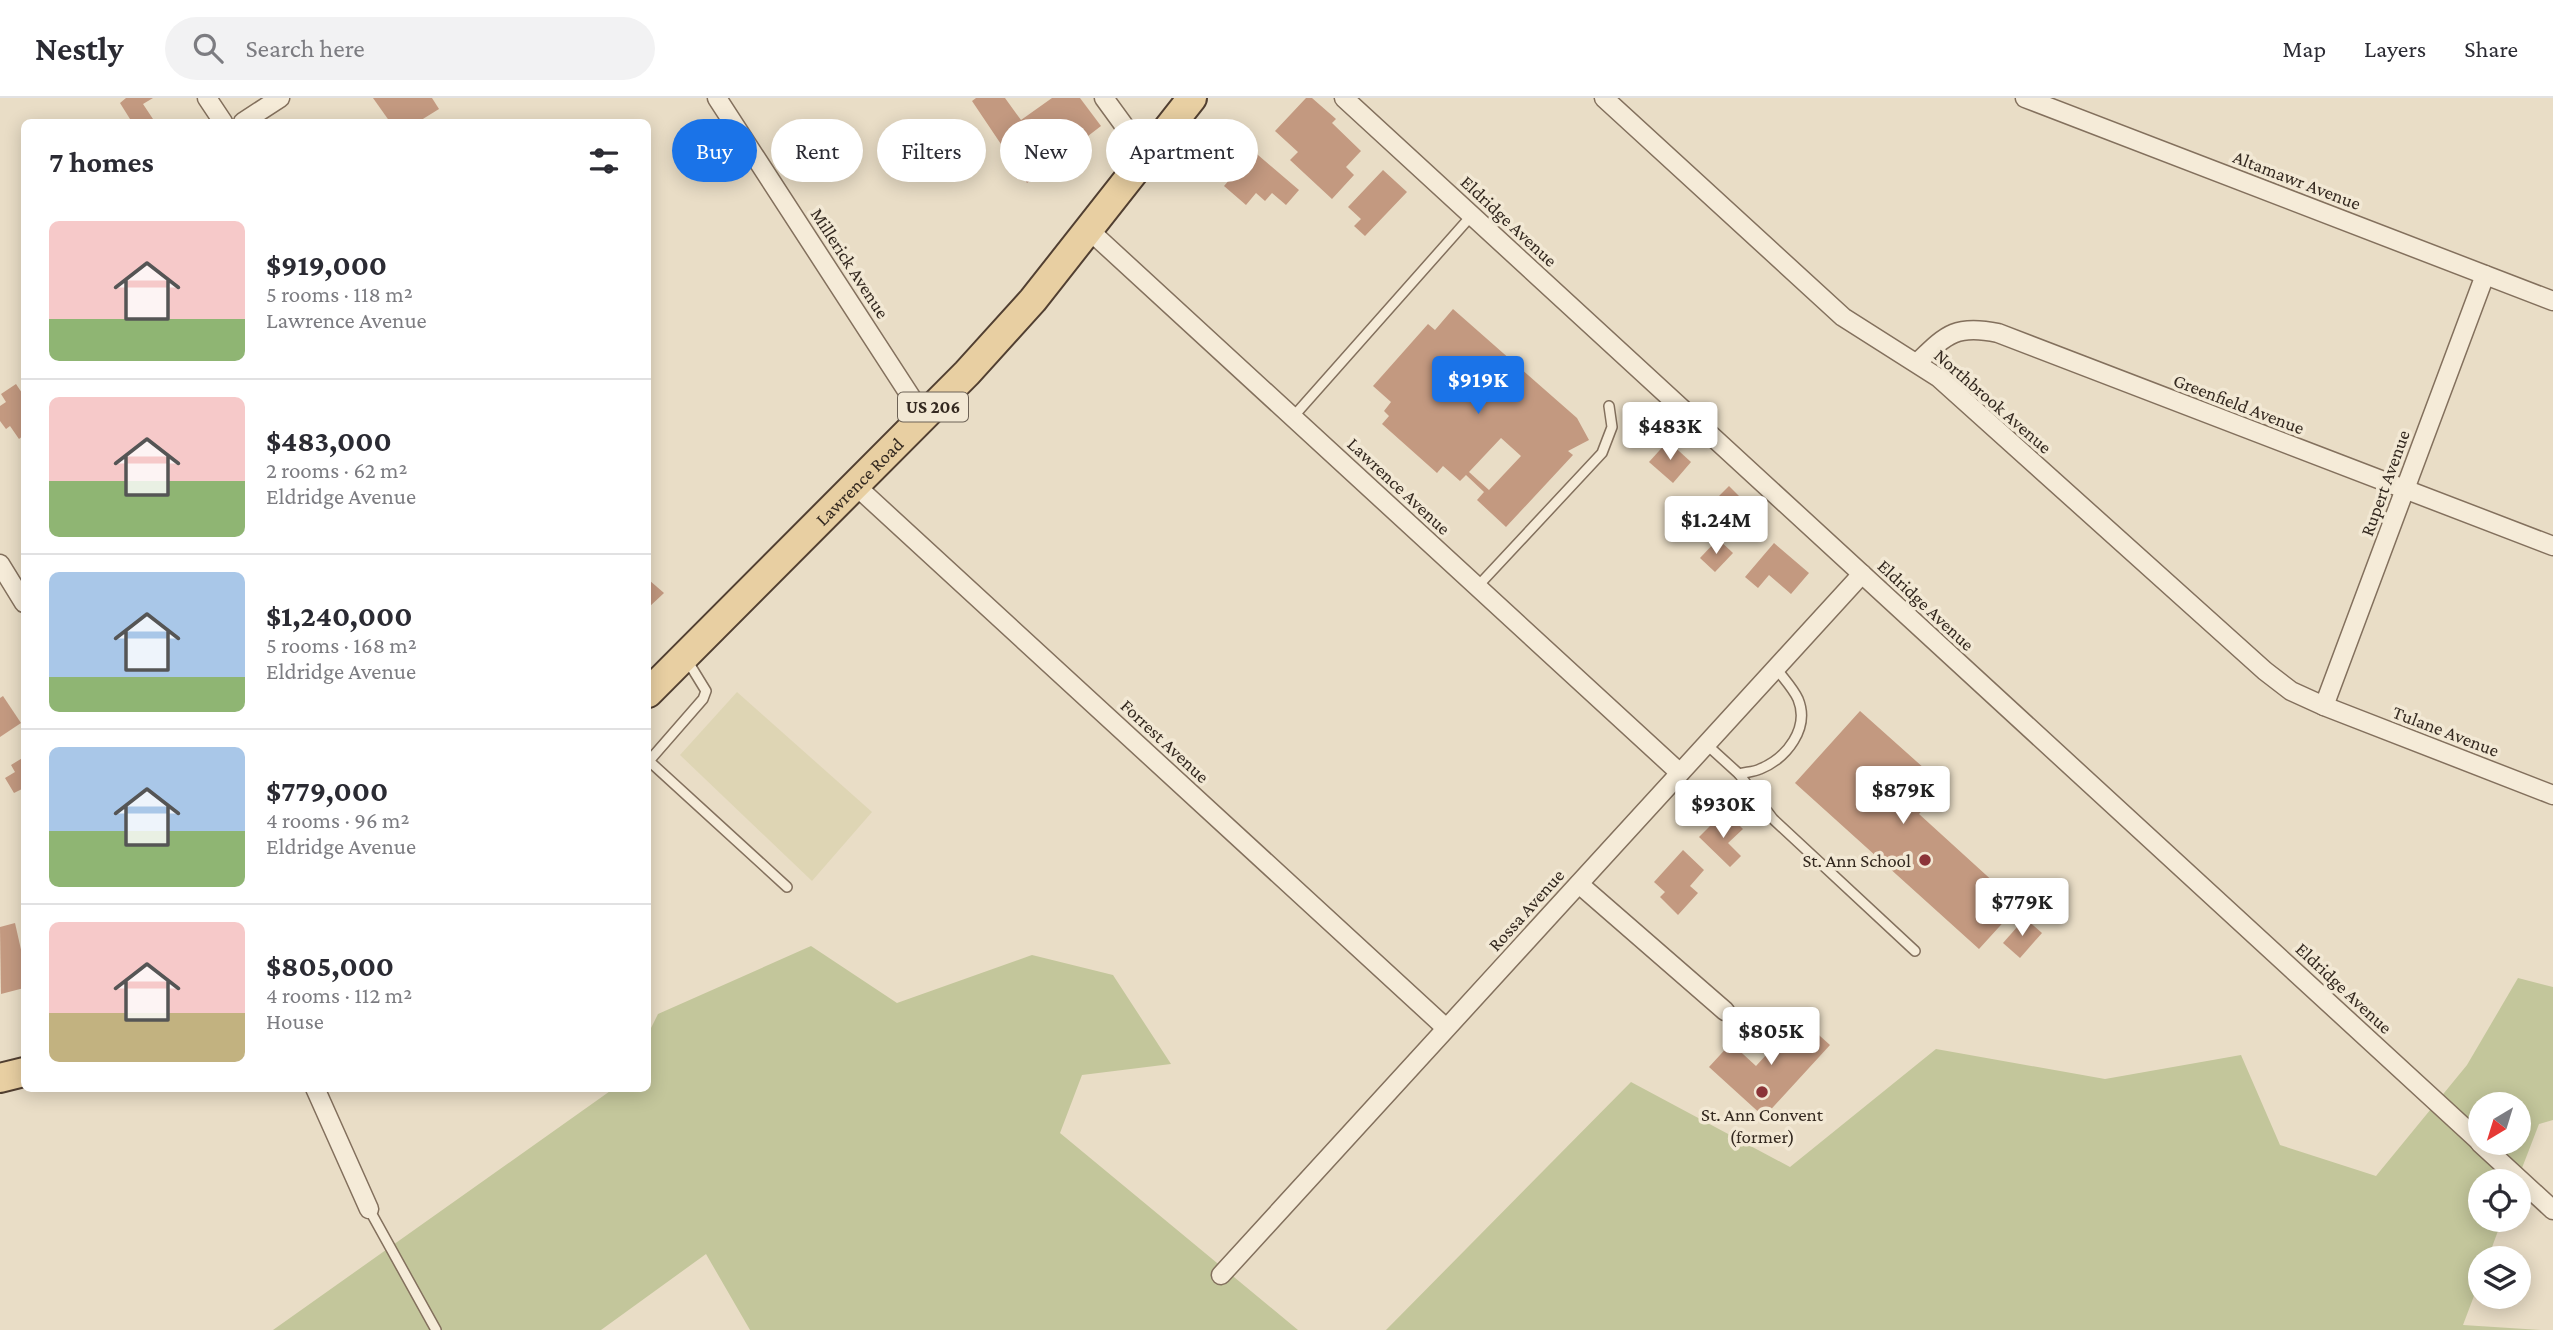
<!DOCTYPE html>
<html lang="en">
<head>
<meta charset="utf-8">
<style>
	body { margin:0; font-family:"Crimson Pro",serif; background:#f2f2f3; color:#2b2b33; height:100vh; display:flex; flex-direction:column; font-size:26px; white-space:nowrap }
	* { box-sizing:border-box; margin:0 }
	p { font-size:23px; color:#7c7c81 }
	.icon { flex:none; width:38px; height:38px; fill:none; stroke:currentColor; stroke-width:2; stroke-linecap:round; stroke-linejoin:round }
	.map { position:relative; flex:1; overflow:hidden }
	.panel { position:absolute; left:21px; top:21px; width:630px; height:973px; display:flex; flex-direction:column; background:#fff; border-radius:10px; box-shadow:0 4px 18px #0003 }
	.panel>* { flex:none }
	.banner { position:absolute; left:672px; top:21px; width:665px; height:63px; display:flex; gap:14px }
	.needle { width:46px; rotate:218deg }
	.fabs { position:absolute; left:2468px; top:994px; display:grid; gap:14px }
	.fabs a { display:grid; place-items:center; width:63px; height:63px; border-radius:50%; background:#fff; box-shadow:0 4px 18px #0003; font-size:35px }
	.price { position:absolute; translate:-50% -60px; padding:0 16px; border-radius:7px; background:#fff; color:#222; font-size:23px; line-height:46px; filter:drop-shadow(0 2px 4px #0008) }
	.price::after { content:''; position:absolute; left:50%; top:42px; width:21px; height:16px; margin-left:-10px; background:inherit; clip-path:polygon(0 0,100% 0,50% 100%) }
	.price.selected { background:#1a73e8; color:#fff }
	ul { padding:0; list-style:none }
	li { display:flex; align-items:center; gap:21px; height:175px; padding:0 28px }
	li+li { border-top:2px solid #e1e1e2 }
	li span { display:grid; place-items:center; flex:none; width:196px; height:140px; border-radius:10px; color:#555 }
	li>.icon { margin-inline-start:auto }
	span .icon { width:84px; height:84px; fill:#fffc; stroke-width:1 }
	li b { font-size:30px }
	h2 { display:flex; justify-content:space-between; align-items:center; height:84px; padding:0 28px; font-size:30px }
	.chip { padding:0 24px; border-radius:32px; background:#fff; box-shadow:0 4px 18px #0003; font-size:24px; line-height:63px }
	.chip.selected { background:#1a73e8; color:#fff }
	header { display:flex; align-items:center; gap:42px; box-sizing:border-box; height:98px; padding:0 35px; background:#fff; border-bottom:2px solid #e1e1e2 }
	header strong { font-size:33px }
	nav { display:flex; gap:38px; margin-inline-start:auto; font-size:24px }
	.search { width:490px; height:63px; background:#f2f2f3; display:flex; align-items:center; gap:18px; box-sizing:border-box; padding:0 24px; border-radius:38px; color:#7c7c81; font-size:26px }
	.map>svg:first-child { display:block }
	.farmland { fill:#ded5b4 }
	.green { fill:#c3c69b; fill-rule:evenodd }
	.building { fill:#c39980; fill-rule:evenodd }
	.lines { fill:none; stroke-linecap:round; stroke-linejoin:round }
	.service-casing { stroke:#83705d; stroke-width:12 }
	.minor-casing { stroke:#83705d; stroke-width:21 }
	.primary-casing { stroke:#513f31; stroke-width:32 }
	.service { stroke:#f5ebd8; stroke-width:9 }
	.minor { stroke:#f5ebd8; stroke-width:18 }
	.primary { stroke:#e8cfa2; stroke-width:28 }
	.poi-dot { fill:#8b3438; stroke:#f2e8d4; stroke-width:2.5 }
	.labels { text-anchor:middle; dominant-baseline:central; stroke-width:7; stroke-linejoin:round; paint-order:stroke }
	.shield { fill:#f2e8d4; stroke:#6d6256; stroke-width:2 }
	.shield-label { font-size:18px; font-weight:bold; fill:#342920 }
	.street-label { font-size:19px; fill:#342920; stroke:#f2e8d4 }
	.poi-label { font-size:19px; fill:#342920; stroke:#f2e8d4; text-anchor:end }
</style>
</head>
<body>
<header>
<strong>Nestly</strong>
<div class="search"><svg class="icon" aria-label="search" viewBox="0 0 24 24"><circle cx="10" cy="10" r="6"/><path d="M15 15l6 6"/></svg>Search here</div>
<nav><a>Map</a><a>Layers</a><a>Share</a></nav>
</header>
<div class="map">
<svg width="2553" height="1232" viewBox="0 0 2553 1232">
	<rect width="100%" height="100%" fill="#e9ddc6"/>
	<path class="farmland" d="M737,594L872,714L812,783L680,657Z"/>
	<g class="green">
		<path d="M811,848L897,905L1032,857L1113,877L1171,966L1082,977L1060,1035L1298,1232H750L706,1156L601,1232H273L613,991L648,990V936L658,916Z"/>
		<path d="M2518,880L2553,889V1022L2539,1026L2517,1083H2480V1122H2502L2488,1160H2480V1182L2463,1227L2541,1232H1386L1631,984L1790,1069L1936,951L2105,981L2241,957L2280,1047L2376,1078L2467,967ZM2480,1006H2518V1045H2480Z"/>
	</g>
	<g class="building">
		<path d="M126,0H153L143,6L155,24H124L130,21L120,5Z"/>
		<path d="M373,0H432L439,11L418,24H390Z"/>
		<path d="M976,0H1005L1021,22L1052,0H1080L1101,28L1027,85L972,3Z"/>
		<path d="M1306,0H1312L1336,21L1332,25L1361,53L1346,69L1354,77L1332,101L1290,62L1298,54L1275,33Z"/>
		<path d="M1251,51L1299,92L1286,107L1272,95L1265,103L1256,95L1246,107L1224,88L1236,74L1234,71Z"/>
		<path d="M1383,72L1407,94L1365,138L1354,128L1361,121L1348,109Z"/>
		<path d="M1453,211L1577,320L1589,342L1568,353L1573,357L1506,429L1477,402L1484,394L1466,377L1460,383L1443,368L1437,375L1382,326L1389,318L1384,313L1391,304L1373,288L1428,226L1435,232ZM1501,340L1521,358L1489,392L1469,374Z"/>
		<path d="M16,286L24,298V337L19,341L10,328L6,331L0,323V308L6,304L1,296Z"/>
		<path d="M1668,343L1691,364L1673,385L1649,364Z"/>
		<path d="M1729,388L1749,408L1719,439L1698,419Z"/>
		<path d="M1718,441L1733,455L1715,474L1700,460Z"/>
		<path d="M1774,445L1809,475L1791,496L1769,477L1758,490L1745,479Z"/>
		<path d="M649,482L664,495L648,510V484Z"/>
		<path d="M3,598L21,625L0,639V600Z"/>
		<path d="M1860,613L1944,688L1919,716L2019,807L1979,851L1795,685Z"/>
		<path d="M24,659V695L22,691L14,695L5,680L15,674L11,667Z"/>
		<path d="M1718,720L1725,728L1733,721L1743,731L1728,745L1741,758L1730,769L1699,739Z"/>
		<path d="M1683,752L1704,772L1690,788L1698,795L1678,817L1660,799L1665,794L1654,784Z"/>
		<path d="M2025,820L2042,835L2020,860L2003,845Z"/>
		<path d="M15,825L24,865V890L1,896L0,829Z"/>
		<path d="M1800,920L1830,947L1764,1019L1709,969L1731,945L1756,968Z"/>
	</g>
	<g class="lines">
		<defs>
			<g id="service">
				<path d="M1293,319L1472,117"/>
				<path d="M1477,489L1602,355L1612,329L1609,308"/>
				<path d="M1706,646L1739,676L1773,721L1915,853"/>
				<path d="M648,662L787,789"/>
				<path d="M649,663L703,601L706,593L687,562"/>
				<path d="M1739,676C1746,674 1754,674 1760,671C1787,660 1810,630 1798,601C1793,590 1783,580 1776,570"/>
				<path d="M369,1111L436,1232"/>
			</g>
			<g id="minor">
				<path d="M207,0L223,24"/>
				<path d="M717,0L924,319"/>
				<path d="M1104,0L1147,59"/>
				<path d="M1344,0L2480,1044"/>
				<path d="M1604,0L1843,219L1939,280L2265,573L2291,593L2324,608L2553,697"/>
				<path d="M2025,0L2553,203"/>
				<path d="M243,24L280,0"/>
				<path d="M1089,132L1680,675"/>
				<path d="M1917,265C1946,237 1955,226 1998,235L2553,448"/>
				<path d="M855,387L1446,930"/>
				<path d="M0,466L24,505"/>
				<path d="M2324,608L2485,177"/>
				<path d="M1579,786L1725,913"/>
				<path d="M315,990L369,1111"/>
				<path d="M2480,1045L2553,1112"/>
				<path d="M1221,1177L1862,476"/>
			</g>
			<g id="primary">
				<path id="s1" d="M648,595L967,275L1033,202L1192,0"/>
				<path d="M0,980L24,974"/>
			</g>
		</defs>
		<use href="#service" class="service-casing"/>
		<use href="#minor" class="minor-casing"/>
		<use href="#primary" class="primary-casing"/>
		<use href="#service" class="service"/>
		<use href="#minor" class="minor"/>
		<use href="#primary" class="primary"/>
	</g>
	<g class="poi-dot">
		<circle cx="1925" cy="762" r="7"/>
		<circle cx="1762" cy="994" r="7"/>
	</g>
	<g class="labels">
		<rect class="shield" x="898" y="294.5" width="70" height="29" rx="5"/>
		<g class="shield-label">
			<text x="933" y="309">US 206</text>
		</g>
		<g class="street-label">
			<text transform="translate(2297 82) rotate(21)">Altamawr Avenue</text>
			<text transform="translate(1509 123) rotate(43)">Eldridge Avenue</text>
			<text transform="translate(850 165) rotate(57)">Millerick Avenue</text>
			<text transform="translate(1993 303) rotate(41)">Northbrook Avenue</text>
			<text transform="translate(2239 306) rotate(21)">Greenfield Avenue</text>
			<text stroke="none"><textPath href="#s1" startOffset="299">Lawrence Road</textPath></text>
			<text transform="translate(2385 385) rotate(-70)">Rupert Avenue</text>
			<text transform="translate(1399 388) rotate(43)">Lawrence Avenue</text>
			<text transform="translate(1926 507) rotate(43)">Eldridge Avenue</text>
			<text transform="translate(2446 633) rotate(21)">Tulane Avenue</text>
			<text transform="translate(1165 643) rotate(43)">Forrest Avenue</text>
			<text transform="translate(1526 812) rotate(-48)">Rossa Avenue</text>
			<text transform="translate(2344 890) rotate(43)">Eldridge Avenue</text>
		</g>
		<g class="poi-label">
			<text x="1911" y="762">St. Ann School</text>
			<text x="1762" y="1016" text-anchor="middle">St. Ann Convent<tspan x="1762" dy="22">(former)</tspan></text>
		</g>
	</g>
</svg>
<div class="fabs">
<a><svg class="needle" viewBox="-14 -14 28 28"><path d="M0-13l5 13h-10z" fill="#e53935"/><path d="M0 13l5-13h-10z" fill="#7c7c81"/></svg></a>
<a><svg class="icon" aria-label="locate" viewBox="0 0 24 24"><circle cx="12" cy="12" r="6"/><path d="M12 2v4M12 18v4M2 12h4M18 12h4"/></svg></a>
<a><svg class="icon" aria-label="layers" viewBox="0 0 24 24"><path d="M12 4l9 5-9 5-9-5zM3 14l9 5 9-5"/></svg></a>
</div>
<b class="price selected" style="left:1478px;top:318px">$919K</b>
<b class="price" style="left:1670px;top:364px">$483K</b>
<b class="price" style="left:1716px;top:458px">$1.24M</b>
<b class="price" style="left:1903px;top:728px">$879K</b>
<b class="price" style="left:1723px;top:742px">$930K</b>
<b class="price" style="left:2022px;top:840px">$779K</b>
<b class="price" style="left:1771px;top:969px">$805K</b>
<div class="banner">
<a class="chip selected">Buy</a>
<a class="chip">Rent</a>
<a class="chip">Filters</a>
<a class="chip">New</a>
<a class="chip">Apartment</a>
</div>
<section class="panel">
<h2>7 homes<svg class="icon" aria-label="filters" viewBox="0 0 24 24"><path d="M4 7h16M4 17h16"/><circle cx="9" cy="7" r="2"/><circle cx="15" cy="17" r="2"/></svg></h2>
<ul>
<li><span style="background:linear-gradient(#f6c9c9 70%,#8fb573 0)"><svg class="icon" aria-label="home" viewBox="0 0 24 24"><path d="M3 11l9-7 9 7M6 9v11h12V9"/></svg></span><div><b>$919,000</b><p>5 rooms · 118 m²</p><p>Lawrence Avenue</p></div></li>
<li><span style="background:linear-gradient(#f6c9c9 60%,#8fb573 0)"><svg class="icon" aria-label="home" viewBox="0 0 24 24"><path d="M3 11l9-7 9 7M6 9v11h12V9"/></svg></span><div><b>$483,000</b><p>2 rooms · 62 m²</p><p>Eldridge Avenue</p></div></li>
<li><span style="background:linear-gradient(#a9c7e8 75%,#8fb573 0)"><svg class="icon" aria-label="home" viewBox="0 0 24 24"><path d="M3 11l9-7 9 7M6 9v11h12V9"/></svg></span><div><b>$1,240,000</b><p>5 rooms · 168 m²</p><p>Eldridge Avenue</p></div></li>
<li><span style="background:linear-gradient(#a9c7e8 60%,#8fb573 0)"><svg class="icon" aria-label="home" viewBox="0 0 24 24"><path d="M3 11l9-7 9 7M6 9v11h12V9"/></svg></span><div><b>$779,000</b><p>4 rooms · 96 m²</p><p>Eldridge Avenue</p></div></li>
<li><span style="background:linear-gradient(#f6c9c9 65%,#c2b280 0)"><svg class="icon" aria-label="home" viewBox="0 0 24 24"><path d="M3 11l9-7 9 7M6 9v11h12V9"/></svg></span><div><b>$805,000</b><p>4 rooms · 112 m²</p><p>House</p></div></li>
</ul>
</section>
</div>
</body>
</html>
